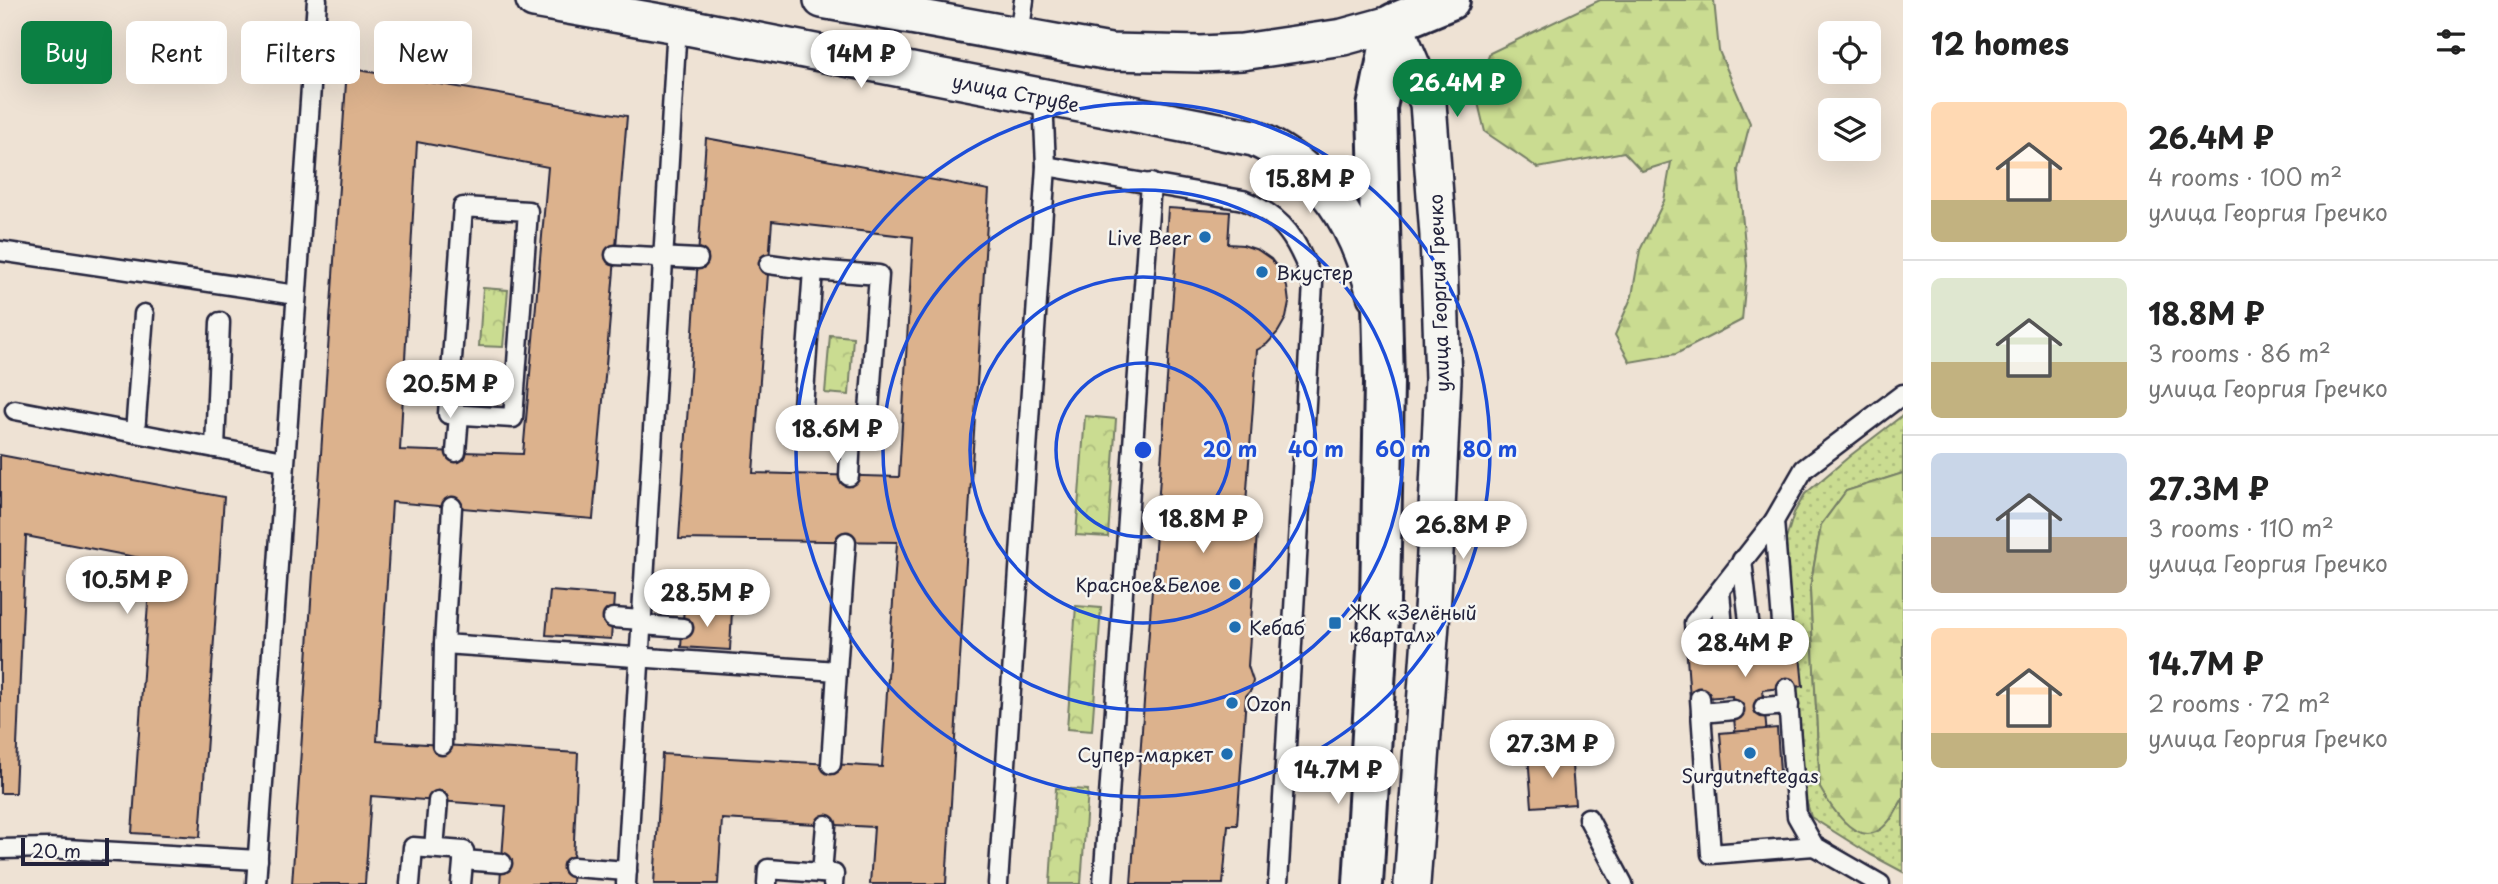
<!DOCTYPE html>
<html lang="en">
<head>
<meta charset="utf-8">
<style>
	body { margin:0; font-family:"Playpen Sans",sans-serif; background:#f6f6f6; color:#222; height:100vh; display:flex; flex-direction:column; font-size:26px; white-space:nowrap }
	* { box-sizing:border-box; margin:0 }
	p { font-size:23px; color:#767676 }
	.icon { flex:none; width:38px; height:38px; fill:none; stroke:currentColor; stroke-width:2; stroke-linecap:round; stroke-linejoin:round }
	.map { position:relative; flex:1; overflow:hidden }
	.side { display:flex; flex-direction:column; background:#fff; width:595px }
	.side>* { flex:none }
	.hud { position:absolute; left:21px; top:21px; width:665px; height:63px; display:flex; gap:14px }
	.buttons { position:absolute; left:1818px; top:21px; display:grid; gap:14px }
	.buttons a { display:grid; place-items:center; width:63px; height:63px; border-radius:10px; background:#fff; box-shadow:0 7px 28px #0002; font-size:35px }
	.scale { position:absolute; left:21px; bottom:18px; width:88px; box-sizing:border-box; padding-left:7px; border:4px solid #22223b; border-top:0; font-size:19px; line-height:24px; white-space:nowrap; color:#22223b; -webkit-text-stroke:5px #f6f6f2; paint-order:stroke }
	.price { position:absolute; translate:-50% -60px; padding:0 16px; border-radius:24px; background:#fff; color:#222; font-size:23px; line-height:46px; filter:drop-shadow(0 2px 4px #0008) }
	.price::after { content:''; position:absolute; left:50%; top:42px; width:21px; height:16px; margin-left:-10px; background:inherit; clip-path:polygon(0 0,100% 0,50% 100%) }
	.price.active { background:#0b8043; color:#fff }
	ul { padding:0; list-style:none }
	li { display:flex; align-items:center; gap:21px; height:175px; padding:0 28px }
	li+li { border-top:2px solid #e0e0e0 }
	li span { display:grid; place-items:center; flex:none; width:196px; height:140px; border-radius:10px; color:#555 }
	li>.icon { margin-inline-start:auto }
	span .icon { width:84px; height:84px; fill:#fffc; stroke-width:1 }
	li b { font-size:30px }
	h2 { display:flex; justify-content:space-between; align-items:center; height:84px; padding:0 28px; font-size:30px }
	.chip { padding:0 24px; border-radius:10px; background:#fff; box-shadow:0 7px 28px #0002; font-size:24px; line-height:63px }
	.chip.active { background:#0b8043; color:#fff }
	main { display:flex; flex:1; min-height:0 }
	.map>svg:first-child { display:block }
	.grass { fill:url(#grass-dots); stroke:#767f66; stroke-width:2 }
	.forest { fill:url(#forest-firs); stroke:#767f66; stroke-width:2 }
	.park { fill:url(#park-crowns); stroke:#767f66; stroke-width:2 }
	.building { fill:#dcb28d; stroke:#22223b; stroke-width:2; fill-rule:evenodd }
	.lines { fill:none; stroke-linecap:round; stroke-linejoin:round }
	.lane-casing { stroke:#22223b; stroke-width:23 }
	.street-casing { stroke:#22223b; stroke-width:40 }
	.secondary-casing { stroke:#22223b; stroke-width:44 }
	.lane { stroke:#f6f6f2; stroke-width:18 }
	.street { stroke:#f6f6f2; stroke-width:35 }
	.secondary { stroke:#f6f6f2; stroke-width:38 }
	.ring { fill:none; stroke:#1d4ed8; stroke-width:3.5 }
	.poi-dot { fill:#1f6fb2; stroke:#f6f6f2; stroke-width:2.5 }
	.labels { text-anchor:middle; dominant-baseline:central; stroke-width:5; stroke-linejoin:round; paint-order:stroke }
	.street-label { font-size:19px; fill:#22223b; stroke:#f6f6f2 }
	.poi-label { font-size:19px; fill:#22223b; stroke:#f6f6f2; text-anchor:start }
	.centre { fill:#1d4ed8; stroke:#f6f6f2; stroke-width:3.5 }
	.ring-label { font-size:21px; text-anchor:middle; font-weight:bold; fill:#1d4ed8; stroke:#f6f6f2; stroke-width:5; stroke-linejoin:round; paint-order:stroke }
</style>
</head>
<body>
<main>
<div class="map">
<svg width="1903" height="884" viewBox="0 0 1903 884">
	<defs>
		<pattern id="grass-dots" width="8" height="8" patternUnits="userSpaceOnUse" patternTransform="scale(1.75)"><rect width="8" height="8" fill="#cadc91"/><path d="M2 2h.1M6 6h.1" fill="none" stroke="#adbc7e" stroke-width="1.8" stroke-linecap="round"/></pattern>
		<pattern id="forest-firs" width="22" height="20" patternUnits="userSpaceOnUse" patternTransform="scale(1.75)"><rect width="22" height="20" fill="#cadc91"/><path d="M5 1l3.5 6h-7zM16 11l3.5 6h-7z" fill="#adbc7e"/></pattern>
		<pattern id="park-crowns" width="20" height="18" patternUnits="userSpaceOnUse" patternTransform="scale(1.75)"><rect width="20" height="18" fill="#cadc91"/><path d="M2 6a3 3 0 1 1 6 0M12 15a3 3 0 1 1 6 0" fill="none" stroke="#adbc7e"/></pattern>
	</defs>
	<rect width="100%" height="100%" fill="#eee2d4"/>
	<filter id="ink" filterUnits="userSpaceOnUse"><feTurbulence type="fractalNoise" baseFrequency=".0143" numOctaves="2"/><feDisplacementMap in="SourceGraphic" scale="14" xChannelSelector="R" yChannelSelector="G"/><feConvolveMatrix kernelMatrix="1 2 1 2 8 2 1 2 1" color-interpolation-filters="sRGB"/></filter>
	<g filter="url(#ink)">
		<path class="grass" d="M1903,415V473L1846,491L1821,525L1810,588L1820,788L1891,819L1903,798V872L1871,855L1811,817L1805,796L1783,549L1794,513L1805,494L1851,455Z"/>
		<g class="forest">
			<path d="M1600,0H1714L1719,51L1750,123L1738,170L1747,266L1742,320L1676,354L1630,362L1615,335L1632,296L1640,250L1664,201L1671,162L1642,171L1624,152L1538,168L1485,132L1475,90L1490,53Z"/>
			<path d="M1903,473V798C1896,810 1889,826 1876,832C1853,843 1829,804 1820,788L1810,588L1821,525L1846,491Z"/>
		</g>
		<g class="park">
			<path d="M483,288L508,290L503,347L479,346Z"/>
			<path d="M830,335L853,337L849,395L825,393Z"/>
			<path d="M1085,416L1116,419L1108,537L1076,535Z"/>
			<path d="M1076,606L1101,608L1092,731L1067,729Z"/>
			<path d="M1056,788L1088,790L1081,884H1050Z"/>
		</g>
		<g class="building">
			<path d="M347,68L627,116L593,519L392,502L377,741L578,753L572,884H500L506,806L371,796L365,884H292ZM417,142L548,167L523,454L400,450Z"/>
			<path d="M706,138L989,190L946,884H870L874,827L722,819L718,884H654L662,754L882,767L897,542L679,539ZM772,221L913,237L899,477L753,473Z"/>
			<path d="M1168,208L1230,212L1228,244L1243,245L1258,250L1271,259L1281,272L1287,287L1289,303L1286,318L1278,332L1267,344L1257,350L1244,532L1257,533L1248,666L1253,681L1251,690L1246,696L1237,825H1228L1223,884H1131L1177,239H1166Z"/>
			<path d="M0,455L224,497L200,837L132,833L151,560L26,536L15,793H0Z"/>
			<path d="M550,591L614,596L611,639L546,635Z"/>
			<path d="M684,607L732,610L730,650L681,647Z"/>
			<path d="M1798,635L1803,686L1763,690L1768,748L1737,750L1732,696L1690,699L1686,644Z"/>
			<path d="M1777,728L1780,772L1724,777L1720,733Z"/>
			<path d="M1571,752L1575,804L1532,807L1528,755Z"/>
		</g>
		<g class="lines">
			<defs>
				<g id="lane">
					<path d="M1019,36L1024,0"/>
					<path d="M1046,166L1243,200C1285,217 1298,241 1313,283L1278,884"/>
					<path d="M463,207L528,211L513,418L448,414Z"/>
					<path d="M0,251L296,295"/>
					<path d="M615,255L698,259"/>
					<path d="M769,264L813,270"/>
					<path d="M813,270L879,275L867,438L801,434Z"/>
					<path d="M15,410L284,461"/>
					<path d="M135,433L144,314"/>
					<path d="M215,448L220,322"/>
					<path d="M456,452L459,415"/>
					<path d="M849,476L851,437"/>
					<path d="M452,507L444,644L837,671L831,764"/>
					<path d="M1774,521L1783,636"/>
					<path d="M1742,560L1751,639"/>
					<path d="M1720,591L1724,641"/>
					<path d="M613,618L642,620"/>
					<path d="M642,625L683,628"/>
					<path d="M1696,643L1694,623L1774,521L1804,469L1903,394"/>
					<path d="M837,671L846,542"/>
					<path d="M1787,688L1797,816L1814,846L1880,884"/>
					<path d="M1700,698L1711,854L1814,846"/>
					<path d="M1764,707L1789,705"/>
					<path d="M1701,713L1734,710"/>
					<path d="M442,745L444,644"/>
					<path d="M1588,818L1623,884"/>
					<path d="M434,848L438,801"/>
					<path d="M0,849L48,848L258,860"/>
					<path d="M463,860L502,863"/>
					<path d="M573,867L627,871"/>
					<path d="M822,873L826,825"/>
					<path d="M256,884L317,0"/>
					<path d="M410,884L413,847L464,851L461,884"/>
					<path d="M626,884L677,25"/>
					<path d="M767,884L768,869L834,874L833,884"/>
					<path d="M998,884L1046,166L1043,98"/>
					<path d="M1103,884L1151,183"/>
				</g>
				<g id="street">
					<path d="M534,0L677,25L1254,138C1325,171 1356,221 1375,295"/>
					<path d="M822,0L1110,52L1201,54L1242,52L1343,37L1394,23L1428,103L1438,235L1443,379L1433,596L1412,884"/>
				</g>
				<path id="secondary" d="M1363,884L1380,601L1384,383L1377,107L1394,23L1450,0"/>
			</defs>
			<use href="#lane" class="lane-casing"/>
			<use href="#street" class="street-casing"/>
			<use href="#secondary" class="secondary-casing"/>
			<use href="#lane" class="lane"/>
			<use href="#street" class="street"/>
			<use href="#secondary" class="secondary"/>
		</g>
	</g>
	<g class="ring">
		<circle cx="1143" cy="450" r="87"/>
		<circle cx="1143" cy="450" r="173"/>
		<circle cx="1143" cy="450" r="260"/>
		<circle cx="1143" cy="450" r="347"/>
	</g>
	<g class="poi-dot">
		<circle cx="1205" cy="237" r="7"/>
		<circle cx="1262" cy="272" r="7"/>
		<circle cx="1235" cy="584" r="7"/>
		<rect x="1328" y="616" width="14" height="14" rx="3.5"/>
		<circle cx="1235" cy="627" r="7"/>
		<circle cx="1232" cy="703" r="7"/>
		<circle cx="1750" cy="753" r="7"/>
		<circle cx="1227" cy="754" r="7"/>
	</g>
	<g class="labels">
		<g class="street-label">
			<text transform="translate(1016 92) rotate(11)">улица Струве</text>
			<text transform="translate(1438 293) rotate(-92)">улица Георгия Гречко</text>
		</g>
		<g class="poi-label">
			<text x="1191" y="237" text-anchor="end">Live Beer</text>
			<text x="1276" y="272">Вкустер</text>
			<text x="1221" y="584" text-anchor="end">Красное&amp;Белое</text>
			<text x="1349" y="612">ЖК «Зелёный<tspan x="1349" dy="22">квартал»</tspan></text>
			<text x="1249" y="627">Кебаб</text>
			<text x="1246" y="703">Ozon</text>
			<text x="1213" y="754" text-anchor="end">Супер-маркет</text>
			<text x="1750" y="775" text-anchor="middle">Surgutneftegas</text>
		</g>
	</g>
	<circle cx="1143" cy="450" r="10" class="centre"/>
	<g class="ring-label">
		<text x="1230" y="457">20 m</text>
		<text x="1316" y="457">40 m</text>
		<text x="1403" y="457">60 m</text>
		<text x="1490" y="457">80 m</text>
	</g>
</svg>
<div class="buttons">
<a><svg class="icon" aria-label="locate" viewBox="0 0 24 24"><circle cx="12" cy="12" r="6"/><path d="M12 2v4M12 18v4M2 12h4M18 12h4"/></svg></a>
<a><svg class="icon" aria-label="layers" viewBox="0 0 24 24"><path d="M12 4l9 5-9 5-9-5zM3 14l9 5 9-5"/></svg></a>
</div>
<div class="scale">20 m</div>
<b class="price" style="left:861px;top:90px">14M ₽</b>
<b class="price active" style="left:1457px;top:119px">26.4M ₽</b>
<b class="price" style="left:1310px;top:215px">15.8M ₽</b>
<b class="price" style="left:450px;top:420px">20.5M ₽</b>
<b class="price" style="left:837px;top:465px">18.6M ₽</b>
<b class="price" style="left:1203px;top:555px">18.8M ₽</b>
<b class="price" style="left:1463px;top:561px">26.8M ₽</b>
<b class="price" style="left:127px;top:616px">10.5M ₽</b>
<b class="price" style="left:707px;top:629px">28.5M ₽</b>
<b class="price" style="left:1745px;top:679px">28.4M ₽</b>
<b class="price" style="left:1552px;top:780px">27.3M ₽</b>
<b class="price" style="left:1338px;top:806px">14.7M ₽</b>
<div class="hud">
<a class="chip active">Buy</a>
<a class="chip">Rent</a>
<a class="chip">Filters</a>
<a class="chip">New</a>
</div>
</div>
<section class="side">
<h2>12 homes<svg class="icon" aria-label="filters" viewBox="0 0 24 24"><path d="M4 7h16M4 17h16"/><circle cx="9" cy="7" r="2"/><circle cx="15" cy="17" r="2"/></svg></h2>
<ul>
<li><span style="background:linear-gradient(#ffd9b3 70%,#c2b280 0)"><svg class="icon" aria-label="home" viewBox="0 0 24 24"><path d="M3 11l9-7 9 7M6 9v11h12V9"/></svg></span><div><b>26.4M ₽</b><p>4 rooms · 100 m²</p><p>улица Георгия Гречко</p></div></li>
<li><span style="background:linear-gradient(#dfe7d0 60%,#c2b280 0)"><svg class="icon" aria-label="home" viewBox="0 0 24 24"><path d="M3 11l9-7 9 7M6 9v11h12V9"/></svg></span><div><b>18.8M ₽</b><p>3 rooms · 86 m²</p><p>улица Георгия Гречко</p></div></li>
<li><span style="background:linear-gradient(#c9d6e8 60%,#b9a48a 0)"><svg class="icon" aria-label="home" viewBox="0 0 24 24"><path d="M3 11l9-7 9 7M6 9v11h12V9"/></svg></span><div><b>27.3M ₽</b><p>3 rooms · 110 m²</p><p>улица Георгия Гречко</p></div></li>
<li><span style="background:linear-gradient(#ffd9b3 75%,#c2b280 0)"><svg class="icon" aria-label="home" viewBox="0 0 24 24"><path d="M3 11l9-7 9 7M6 9v11h12V9"/></svg></span><div><b>14.7M ₽</b><p>2 rooms · 72 m²</p><p>улица Георгия Гречко</p></div></li>
</ul>
</section>
</main>
</body>
</html>
